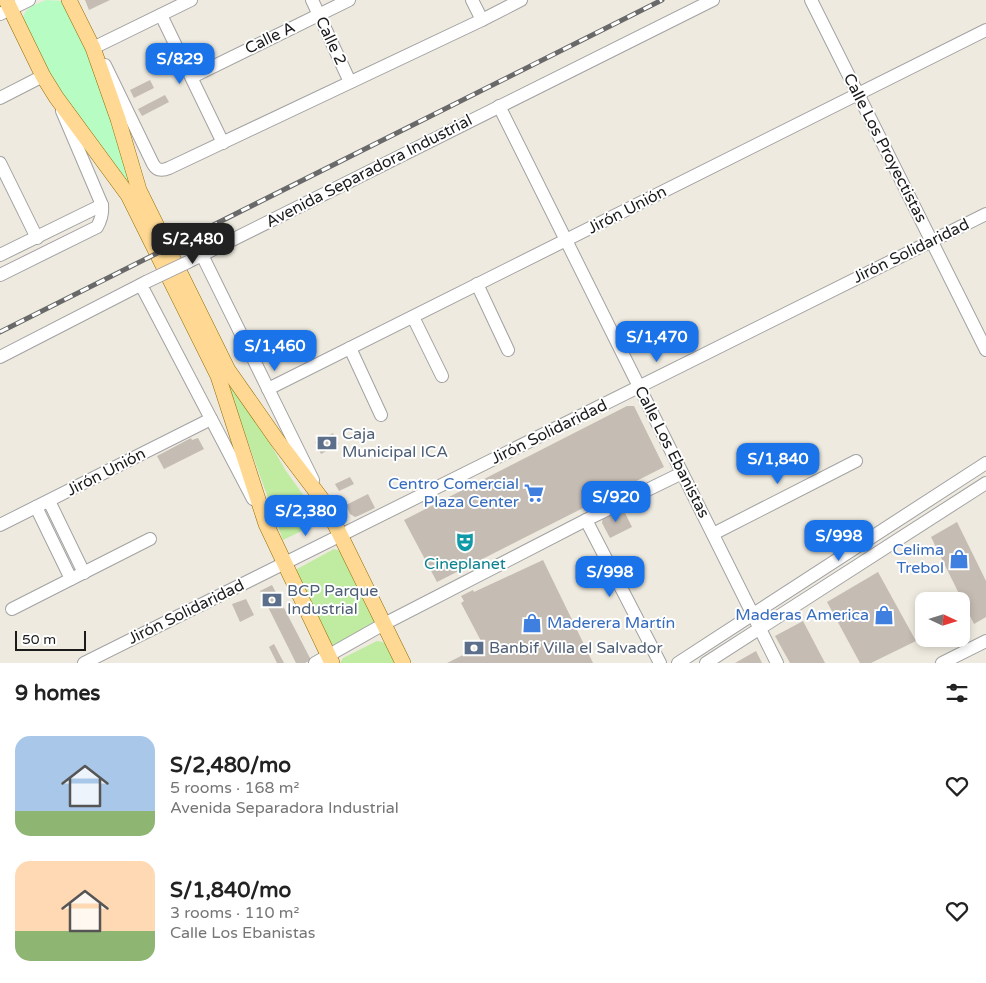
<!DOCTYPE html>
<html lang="en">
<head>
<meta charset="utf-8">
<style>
	body { margin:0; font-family:"Varela Round",sans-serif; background:#f6f6f6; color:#222; height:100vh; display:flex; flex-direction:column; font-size:19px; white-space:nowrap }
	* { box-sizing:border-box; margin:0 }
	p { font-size:16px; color:#767676 }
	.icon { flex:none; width:28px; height:28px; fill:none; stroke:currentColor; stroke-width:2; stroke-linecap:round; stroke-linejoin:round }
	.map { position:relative; height:663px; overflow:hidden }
	.details { display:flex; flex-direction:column; background:#fff; flex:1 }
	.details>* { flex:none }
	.needle { width:32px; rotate:94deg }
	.fabs { position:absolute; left:915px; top:592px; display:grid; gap:10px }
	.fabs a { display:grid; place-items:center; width:55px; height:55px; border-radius:10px; background:#fff; box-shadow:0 2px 8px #0003; font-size:25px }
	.scale { position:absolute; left:15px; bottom:12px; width:71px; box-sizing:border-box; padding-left:5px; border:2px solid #1b1b1b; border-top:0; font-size:14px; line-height:18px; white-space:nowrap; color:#1b1b1b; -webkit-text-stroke:4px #fff; paint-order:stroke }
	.price { position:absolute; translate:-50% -42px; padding:0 11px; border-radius:10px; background:#1a73e8; color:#fff; font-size:16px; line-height:32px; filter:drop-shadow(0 1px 2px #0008) }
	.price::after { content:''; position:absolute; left:50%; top:30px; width:15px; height:11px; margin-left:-8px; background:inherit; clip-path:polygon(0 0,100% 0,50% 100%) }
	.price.active { background:#222; color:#fff }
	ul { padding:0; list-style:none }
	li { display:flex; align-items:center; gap:15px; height:125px; padding:0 15px }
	li span { display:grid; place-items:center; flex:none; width:140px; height:100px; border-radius:15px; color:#555 }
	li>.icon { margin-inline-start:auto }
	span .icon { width:60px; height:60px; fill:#fffc; stroke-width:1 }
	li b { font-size:21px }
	h2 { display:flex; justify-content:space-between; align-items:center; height:60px; padding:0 15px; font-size:21px }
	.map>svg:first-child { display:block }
	.grass { fill:#c0eca1 }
	.park { fill:#b7fdc3 }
	.building { fill:#c5bcb3 }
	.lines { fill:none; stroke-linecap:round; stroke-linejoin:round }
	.minor-casing { stroke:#a2a2a2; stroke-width:14 }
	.major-casing { stroke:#926d00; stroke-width:16 }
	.minor { stroke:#fff; stroke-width:12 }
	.major { stroke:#ffd993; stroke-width:15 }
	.rail-casing { stroke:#696969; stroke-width:5 }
	.rail { stroke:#fff; stroke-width:3; stroke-dasharray:9; stroke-linecap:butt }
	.minor-bridge-casing { stroke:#a2a2a2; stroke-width:14; stroke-linecap:butt }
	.minor-bridge { stroke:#fff; stroke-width:12 }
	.labels { text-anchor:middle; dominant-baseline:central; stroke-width:4; stroke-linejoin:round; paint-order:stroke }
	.street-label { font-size:16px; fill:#1b1b1b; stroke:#fff }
	.service-label { font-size:16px; fill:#4e5e75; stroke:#fff; text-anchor:start }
	.shop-label { font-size:16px; fill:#366cbe; stroke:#fff; text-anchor:end }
	.culture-label { font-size:16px; fill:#0d838f; stroke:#fff }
</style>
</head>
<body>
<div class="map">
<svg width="986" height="663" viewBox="0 0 986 663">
	<rect width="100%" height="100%" fill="#eeeadf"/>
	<g class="grass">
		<path d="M220,364L254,416L286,471L322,521L283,540Z"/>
		<path d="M334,549L341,551L375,617L376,625L336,647L328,642L295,574L297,569Z"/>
		<path d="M377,641C390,642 392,653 397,663H340L343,658Z"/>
	</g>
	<path class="park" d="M46,0L62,1L87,52L112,121L130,185L96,139L60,94L23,20C24,7 35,5 46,0Z"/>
	<g class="building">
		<path d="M85,0H110L89,10Z"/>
		<path d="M150,80L154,88L134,98L130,90Z"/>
		<path d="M165,95L169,102L142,116L138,109Z"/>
		<path d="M627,406H634L664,467L437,582L404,520Z"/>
		<path d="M333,433L339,444L321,454L315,442Z"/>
		<path d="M191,438L192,440L198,438L204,449L164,469L157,456Z"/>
		<path d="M350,477L354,484L339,491L335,484Z"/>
		<path d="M368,494L375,508L358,516L355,517L350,514L346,505Z"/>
		<path d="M622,507L632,527L610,538L602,523L603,516Z"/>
		<path d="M957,522L986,581V617L974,624L931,537Z"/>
		<path d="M543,560L593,663H447L479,647L481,641L461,603L464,601L461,596L473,590L474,592Z"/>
		<path d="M878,572L916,641L871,663H860L827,602Z"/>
		<path d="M272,585L311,660L305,663H296L260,591Z"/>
		<path d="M246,599L254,615L240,622L232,604Z"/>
		<path d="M803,621L825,663H790L775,636Z"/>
		<path d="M274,644L284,663H277L269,647Z"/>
		<path d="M756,651L762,663H735Z"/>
	</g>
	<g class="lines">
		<defs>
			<g id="minor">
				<path d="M312,0L350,82"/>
				<path d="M472,0L482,20"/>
				<path d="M811,0L986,350"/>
				<path d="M0,14L29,0"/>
				<path d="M161,15L223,143"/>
				<path d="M93,48L191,0"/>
				<path d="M105,65L153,164C157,171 162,171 169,168L482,20L521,0"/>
				<path d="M192,77L349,0"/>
				<path d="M0,98L43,76"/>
				<path d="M499,106L777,663"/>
				<path d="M0,163L37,238"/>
				<path d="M0,255L102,205"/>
				<path d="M202,255L313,480"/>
				<path d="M188,262L713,0"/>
				<path d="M0,275L97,227C101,220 103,214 102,205L62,111"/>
				<path d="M477,284L508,350"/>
				<path d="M141,285L253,499"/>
				<path d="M413,317L442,376"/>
				<path d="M350,348L381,415"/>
				<path d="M0,357L146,282"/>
				<path d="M268,389L986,30"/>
				<path d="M49,501L84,573"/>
				<path d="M36,507L71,579"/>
				<path d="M586,520L660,663"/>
				<path d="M0,525L211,419"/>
				<path d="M713,534L856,461"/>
				<path d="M12,609L150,539"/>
				<path d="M84,663L986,214"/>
				<path d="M315,663L384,624L586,520L682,473"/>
				<path d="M678,663L986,463"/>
				<path d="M706,663L986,483"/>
				<path d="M942,663L986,641"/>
			</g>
			<g id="major">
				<path d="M6,0L43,76L56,97L128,195L218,376L266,524L332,663"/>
				<path d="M69,0L93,48L118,119L139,190L228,370L277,440L324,502L403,663"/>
			</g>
		</defs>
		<use href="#minor" class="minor-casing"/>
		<use href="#major" class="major-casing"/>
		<use href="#minor" class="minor"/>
		<use href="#major" class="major"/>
		<defs>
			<path id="rail" d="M0,332L662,0"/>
		</defs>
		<use href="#rail" class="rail-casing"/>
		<use href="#rail" class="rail"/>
		<defs>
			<path id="minor-bridge" d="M146,282L188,262"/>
		</defs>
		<use href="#minor-bridge" class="minor-bridge-casing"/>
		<use href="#minor-bridge" class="minor-bridge"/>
	</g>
	<defs>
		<symbol id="bank-bare" viewBox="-9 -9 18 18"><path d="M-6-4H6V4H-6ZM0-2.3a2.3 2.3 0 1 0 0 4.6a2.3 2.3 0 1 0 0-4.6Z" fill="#5c6f8a" stroke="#fff" stroke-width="2.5" paint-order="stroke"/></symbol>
		<symbol id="supermarket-bare" viewBox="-9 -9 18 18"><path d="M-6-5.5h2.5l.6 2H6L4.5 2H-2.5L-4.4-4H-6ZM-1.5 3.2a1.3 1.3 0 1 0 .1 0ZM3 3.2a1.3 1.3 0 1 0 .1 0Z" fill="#3f7fe0" stroke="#fff" stroke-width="2.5" paint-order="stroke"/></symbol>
		<symbol id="theatre-bare" viewBox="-9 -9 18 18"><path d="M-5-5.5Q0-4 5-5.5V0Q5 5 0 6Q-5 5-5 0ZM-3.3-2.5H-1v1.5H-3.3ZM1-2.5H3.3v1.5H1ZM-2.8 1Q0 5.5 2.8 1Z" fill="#0f9aa8" stroke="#fff" stroke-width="2.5" paint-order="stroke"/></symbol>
		<symbol id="shop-bare" viewBox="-9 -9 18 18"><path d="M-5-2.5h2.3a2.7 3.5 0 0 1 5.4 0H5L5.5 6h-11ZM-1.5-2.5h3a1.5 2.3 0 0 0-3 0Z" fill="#3f7fe0" stroke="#fff" stroke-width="2.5" paint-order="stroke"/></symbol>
	</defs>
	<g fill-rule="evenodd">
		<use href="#bank-bare" x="313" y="429" width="28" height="28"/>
		<use href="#supermarket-bare" x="520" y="479" width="28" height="28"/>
		<use href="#theatre-bare" x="451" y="528" width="28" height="28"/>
		<use href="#shop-bare" x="945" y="545" width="28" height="28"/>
		<use href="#bank-bare" x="258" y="586" width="28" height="28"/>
		<use href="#shop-bare" x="870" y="601" width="28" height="28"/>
		<use href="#shop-bare" x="518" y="609" width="28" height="28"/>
		<use href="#bank-bare" x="460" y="634" width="28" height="28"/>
	</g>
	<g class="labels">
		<g class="street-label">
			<text transform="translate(270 38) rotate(-26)">Calle A</text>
			<text transform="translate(331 41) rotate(65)">Calle 2</text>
			<text transform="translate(885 148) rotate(63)">Calle Los Proyectistas</text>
			<text transform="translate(369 171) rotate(-27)">Avenida Separadora Industrial</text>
			<text transform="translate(627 210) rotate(-27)">Jirón Unión</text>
			<text transform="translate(911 251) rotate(-26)">Jirón Solidaridad</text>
			<text transform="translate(549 432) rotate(-26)">Jirón Solidaridad</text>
			<text transform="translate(672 452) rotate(63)">Calle Los Ebanistas</text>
			<text transform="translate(106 472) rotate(-27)">Jirón Unión</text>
			<text transform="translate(186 612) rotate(-26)">Jirón Solidaridad</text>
		</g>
		<g class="service-label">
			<text x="342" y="434">Caja<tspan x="342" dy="18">Municipal ICA</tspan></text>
			<text x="287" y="591">BCP Parque<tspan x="287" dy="18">Industrial</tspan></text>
			<text x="489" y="648">Banbif Villa el Salvador</text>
		</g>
		<g class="shop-label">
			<text x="519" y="484">Centro Comercial<tspan x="519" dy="18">Plaza Center</tspan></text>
			<text x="944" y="550">Celima<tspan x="944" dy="18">Trebol</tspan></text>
			<text x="869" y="615">Maderas America</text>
			<text x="547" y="623" text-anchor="start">Maderera Martín</text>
		</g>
		<g class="culture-label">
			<text x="465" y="564">Cineplanet</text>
		</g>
	</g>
</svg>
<div class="fabs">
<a><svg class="needle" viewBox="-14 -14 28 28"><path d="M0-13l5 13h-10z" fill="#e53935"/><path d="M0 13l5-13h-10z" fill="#767676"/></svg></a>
</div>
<div class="scale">50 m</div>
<b class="price" style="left:180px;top:85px">S/829</b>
<b class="price active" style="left:193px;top:265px">S/2,480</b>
<b class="price" style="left:657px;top:363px">S/1,470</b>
<b class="price" style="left:275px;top:372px">S/1,460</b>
<b class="price" style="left:778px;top:485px">S/1,840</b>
<b class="price" style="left:616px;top:523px">S/920</b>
<b class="price" style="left:306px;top:537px">S/2,380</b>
<b class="price" style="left:839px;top:562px">S/998</b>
<b class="price" style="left:610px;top:598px">S/998</b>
</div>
<section class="details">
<h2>9 homes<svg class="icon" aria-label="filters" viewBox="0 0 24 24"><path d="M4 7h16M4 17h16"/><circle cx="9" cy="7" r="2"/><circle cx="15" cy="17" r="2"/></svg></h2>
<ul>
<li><span style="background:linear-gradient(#a9c7e8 75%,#8fb573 0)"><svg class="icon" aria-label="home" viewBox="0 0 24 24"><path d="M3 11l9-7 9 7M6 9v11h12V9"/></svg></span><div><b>S/2,480/mo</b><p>5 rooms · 168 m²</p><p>Avenida Separadora Industrial</p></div><svg class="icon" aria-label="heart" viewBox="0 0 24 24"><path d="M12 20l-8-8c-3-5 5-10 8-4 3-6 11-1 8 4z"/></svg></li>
<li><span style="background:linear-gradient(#ffd9b3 70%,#8fb573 0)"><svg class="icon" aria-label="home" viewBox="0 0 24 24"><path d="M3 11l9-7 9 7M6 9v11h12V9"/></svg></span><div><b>S/1,840/mo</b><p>3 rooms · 110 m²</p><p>Calle Los Ebanistas</p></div><svg class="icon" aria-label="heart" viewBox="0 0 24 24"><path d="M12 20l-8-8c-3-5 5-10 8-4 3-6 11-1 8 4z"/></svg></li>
</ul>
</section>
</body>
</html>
